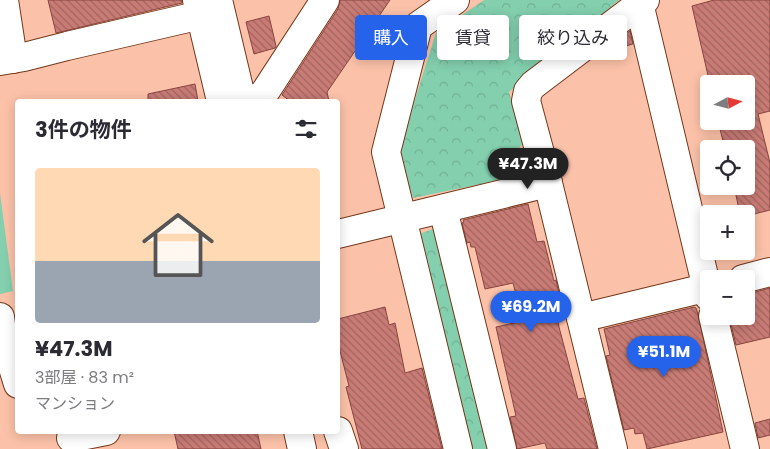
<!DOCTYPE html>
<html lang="ja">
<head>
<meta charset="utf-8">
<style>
	body { margin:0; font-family:Poppins,"Noto Sans JP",sans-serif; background:#f2f2f3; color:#2b2b33; height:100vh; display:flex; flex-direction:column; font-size:19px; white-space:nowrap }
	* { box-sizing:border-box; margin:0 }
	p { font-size:16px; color:#7c7c81 }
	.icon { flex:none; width:28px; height:28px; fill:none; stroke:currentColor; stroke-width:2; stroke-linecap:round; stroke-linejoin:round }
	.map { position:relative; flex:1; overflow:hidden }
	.panel { position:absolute; left:15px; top:99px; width:325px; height:335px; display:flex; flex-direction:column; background:#fff; border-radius:5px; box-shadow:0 2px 12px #0003 }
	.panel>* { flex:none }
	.top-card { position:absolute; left:355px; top:15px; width:340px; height:45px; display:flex; gap:10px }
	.needle { width:32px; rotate:83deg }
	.fabs { position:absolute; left:700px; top:75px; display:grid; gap:10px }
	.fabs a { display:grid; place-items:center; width:55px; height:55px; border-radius:5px; background:#fff; box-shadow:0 2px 12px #0003; font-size:25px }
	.price { position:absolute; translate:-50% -42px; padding:0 11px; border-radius:18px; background:#2563eb; color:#fff; font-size:16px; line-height:32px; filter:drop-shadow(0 1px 2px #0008) }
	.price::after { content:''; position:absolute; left:50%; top:30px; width:15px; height:11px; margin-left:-8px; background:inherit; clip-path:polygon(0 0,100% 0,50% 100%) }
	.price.current { background:#222; color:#fff }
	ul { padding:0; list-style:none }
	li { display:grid; align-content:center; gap:10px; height:265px; padding:0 20px }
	li span { display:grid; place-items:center; height:155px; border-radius:5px; color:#555 }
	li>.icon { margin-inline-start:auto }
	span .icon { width:90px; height:90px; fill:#fffc; stroke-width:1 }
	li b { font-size:21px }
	h2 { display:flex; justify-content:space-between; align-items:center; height:60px; padding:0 20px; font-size:21px }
	.pill { padding:0 18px; border-radius:5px; background:#fff; box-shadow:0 2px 12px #0003; font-size:18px; line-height:45px }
	.pill.current { background:#2563eb; color:#fff }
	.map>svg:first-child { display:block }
	.green { fill:#83cfae }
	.forest { fill:url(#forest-crowns) }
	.building { fill:url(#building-back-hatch); stroke:#884440 }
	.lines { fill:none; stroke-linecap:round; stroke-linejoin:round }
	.minor-casing { stroke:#74381b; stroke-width:30 }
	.major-casing { stroke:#74381b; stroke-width:30 }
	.minor { stroke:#fff; stroke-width:28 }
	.major { stroke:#fff; stroke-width:28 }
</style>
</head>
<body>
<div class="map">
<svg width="770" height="449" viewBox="0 0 770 449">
	<defs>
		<pattern id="forest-crowns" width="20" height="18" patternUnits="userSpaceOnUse" patternTransform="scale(1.25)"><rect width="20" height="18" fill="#83cfae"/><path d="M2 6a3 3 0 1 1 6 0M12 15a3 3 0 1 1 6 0" fill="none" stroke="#71b194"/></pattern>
		<pattern id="building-back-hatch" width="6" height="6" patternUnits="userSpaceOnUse" patternTransform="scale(1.25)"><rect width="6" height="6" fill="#c97c76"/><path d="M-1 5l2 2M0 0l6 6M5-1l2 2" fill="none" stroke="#a3645f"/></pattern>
	</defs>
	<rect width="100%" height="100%" fill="#fcc2a9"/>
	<path class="green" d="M0,193L13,291L0,294Z"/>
	<g class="forest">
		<path d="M484,0H619L509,92L523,143L511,159L515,177L413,198L398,153L436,33Z"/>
		<path d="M436,228L492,449H472L419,234Z"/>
	</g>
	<g class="building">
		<path d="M48,0H182V3L56,33Z"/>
		<path d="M340,0H390L327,92L329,101H290L282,95L338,9Z"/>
		<path d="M714,0H770V111L758,114L770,163V210L746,216V214H740L734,186H746V149H725L718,121H746V84H710L692,6Z"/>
		<path d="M269,16L276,46L275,48L254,54L246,22Z"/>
		<path d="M630,31L633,44L622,47L621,38Z"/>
		<path d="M195,84L198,101H148V94Z"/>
		<path d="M528,204L537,242L544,241L554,281L556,280L562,307L556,308L559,327L578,399L584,398L597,449H547L545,443L517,449L510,417L516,416L496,327L523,321L513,283L485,289L475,247H471L470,242L467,243L462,223L464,222L463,220Z"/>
		<path d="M770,288V337L736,345L729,316H753L748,294Z"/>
		<path d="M385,307L389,325L395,323L405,373L422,368L442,449H362L346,387L349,386L338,343V319Z"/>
		<path d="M694,307L696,308L698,314L723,432L647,449L643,433L635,434L634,428L624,430L606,356L610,355L604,329Z"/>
		<path d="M770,419V435L758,438L755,423Z"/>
		<path d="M174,431H257L261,449H178Z"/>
	</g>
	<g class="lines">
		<defs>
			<g id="minor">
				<path d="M4,0L13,59"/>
				<path d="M455,0L418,26L386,152L458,449"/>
				<path d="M639,3L709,297"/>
				<path d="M0,61L24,57L67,46L201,15"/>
				<path d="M249,101L263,95L325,0"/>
				<path d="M443,209L502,449"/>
				<path d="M338,234L548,183"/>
				<path d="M743,279L770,272"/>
				<path d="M713,316L745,449"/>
				<path d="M0,317L2,332L18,384"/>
				<path d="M581,318L709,287"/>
				<path d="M71,438L106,431"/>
				<path d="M613,449L548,183L526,101L528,91L533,85L645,0"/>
			</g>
			<g id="major">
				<path d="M197,0L221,101"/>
				<path d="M218,0L242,101"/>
				<path d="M298,431L302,449"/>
				<path d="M338,431L344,449"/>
			</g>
		</defs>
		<use href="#minor" class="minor-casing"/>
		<use href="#major" class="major-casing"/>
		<use href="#minor" class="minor"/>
		<use href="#major" class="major"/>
	</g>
</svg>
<div class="fabs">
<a><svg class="needle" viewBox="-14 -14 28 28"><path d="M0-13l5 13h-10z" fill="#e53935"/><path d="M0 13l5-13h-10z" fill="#7c7c81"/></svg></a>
<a><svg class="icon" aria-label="locate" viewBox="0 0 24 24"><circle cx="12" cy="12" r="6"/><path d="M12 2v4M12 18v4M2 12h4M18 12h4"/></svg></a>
<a>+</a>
<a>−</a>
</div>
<b class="price current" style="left:528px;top:190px">¥47.3M</b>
<b class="price" style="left:531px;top:333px">¥69.2M</b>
<b class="price" style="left:664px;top:378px">¥51.1M</b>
<div class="top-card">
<a class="pill current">購入</a>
<a class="pill">賃貸</a>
<a class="pill">絞り込み</a>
</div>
<section class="panel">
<h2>3件の物件<svg class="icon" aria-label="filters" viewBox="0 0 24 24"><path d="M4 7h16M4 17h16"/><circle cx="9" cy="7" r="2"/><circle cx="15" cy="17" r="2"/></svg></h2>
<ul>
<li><span style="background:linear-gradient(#ffd9b3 60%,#9aa5b1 0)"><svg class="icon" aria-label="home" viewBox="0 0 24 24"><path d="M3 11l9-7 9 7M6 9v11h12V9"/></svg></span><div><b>¥47.3M</b><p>3部屋 · 83 m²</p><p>マンション</p></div></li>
</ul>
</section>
</div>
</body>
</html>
